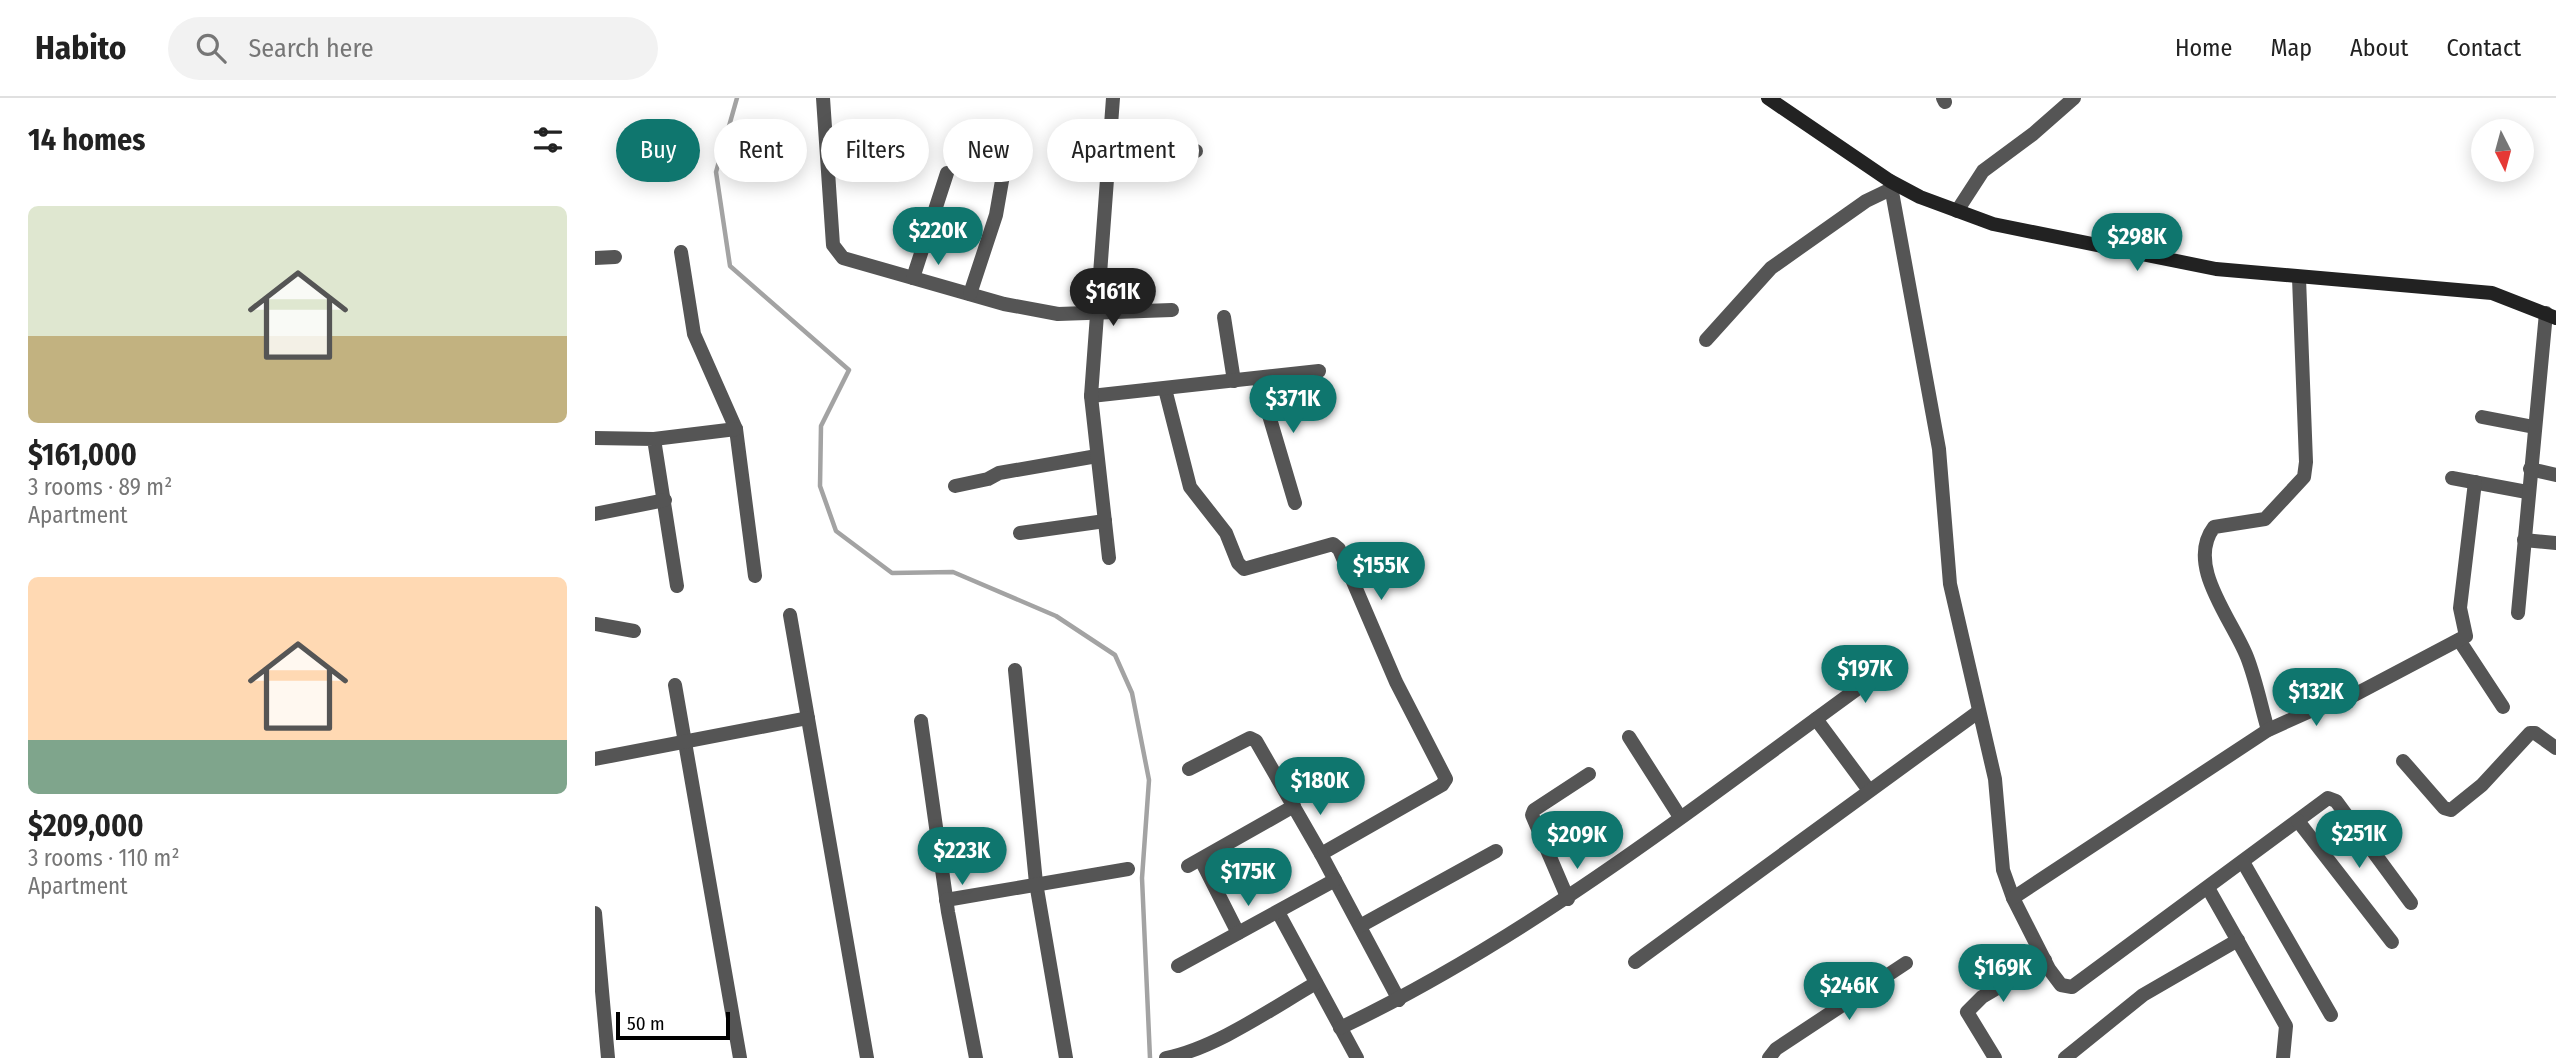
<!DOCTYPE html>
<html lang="en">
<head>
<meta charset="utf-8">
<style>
	body { margin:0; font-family:"Fira Sans Condensed",sans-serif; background:#f2f2f2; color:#222; height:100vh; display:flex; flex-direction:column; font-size:26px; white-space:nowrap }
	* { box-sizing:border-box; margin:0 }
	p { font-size:23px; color:#767676 }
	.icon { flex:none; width:38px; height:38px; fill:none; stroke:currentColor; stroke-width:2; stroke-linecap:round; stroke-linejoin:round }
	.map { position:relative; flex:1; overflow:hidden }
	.details { display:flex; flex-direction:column; background:#fff; width:595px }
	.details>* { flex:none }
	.banner { position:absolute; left:21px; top:21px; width:665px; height:63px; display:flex; gap:14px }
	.needle { width:46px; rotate:174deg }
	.fabs { position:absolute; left:1876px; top:21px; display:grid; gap:14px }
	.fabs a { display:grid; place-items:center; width:63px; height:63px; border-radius:50%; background:#fff; box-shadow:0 4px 18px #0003; font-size:35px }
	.scale { position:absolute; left:21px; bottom:18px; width:114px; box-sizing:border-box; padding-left:7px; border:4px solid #000; border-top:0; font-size:19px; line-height:24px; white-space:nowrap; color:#000; -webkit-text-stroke:5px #fff; paint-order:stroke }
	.price { position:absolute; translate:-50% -60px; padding:0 16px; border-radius:24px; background:#0f766e; color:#fff; font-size:23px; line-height:46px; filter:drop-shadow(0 2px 4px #0008) }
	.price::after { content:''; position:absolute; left:50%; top:42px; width:21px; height:16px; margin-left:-10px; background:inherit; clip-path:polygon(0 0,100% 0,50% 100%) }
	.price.selected { background:#222; color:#fff }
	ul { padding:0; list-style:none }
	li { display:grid; align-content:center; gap:14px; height:371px; padding:0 28px }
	li span { display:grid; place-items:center; height:217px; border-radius:10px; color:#555 }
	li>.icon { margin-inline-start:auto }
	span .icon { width:126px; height:126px; fill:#fffc; stroke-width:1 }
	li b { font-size:30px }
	h2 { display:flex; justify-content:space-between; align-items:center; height:84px; padding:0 28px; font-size:30px }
	.pill { padding:0 24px; border-radius:32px; background:#fff; box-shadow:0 4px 18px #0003; font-size:24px; line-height:63px }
	.pill.selected { background:#0f766e; color:#fff }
	header { display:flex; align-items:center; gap:42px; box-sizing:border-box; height:98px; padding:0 35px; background:#fff; border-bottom:2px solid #e0e0e0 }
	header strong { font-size:33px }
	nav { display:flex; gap:38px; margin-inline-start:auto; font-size:24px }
	.search { width:490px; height:63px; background:#f2f2f2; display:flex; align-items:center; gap:18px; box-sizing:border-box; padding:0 24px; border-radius:38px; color:#767676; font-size:26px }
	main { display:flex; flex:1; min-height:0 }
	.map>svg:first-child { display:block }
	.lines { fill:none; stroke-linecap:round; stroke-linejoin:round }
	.stream { stroke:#a3a3a3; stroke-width:4.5 }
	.minor { stroke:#555; stroke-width:14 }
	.secondary { stroke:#222; stroke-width:14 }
</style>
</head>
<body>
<header>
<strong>Habito</strong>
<div class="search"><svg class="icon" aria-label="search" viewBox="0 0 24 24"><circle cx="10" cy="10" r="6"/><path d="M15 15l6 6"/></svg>Search here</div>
<nav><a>Home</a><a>Map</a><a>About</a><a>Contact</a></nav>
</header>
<main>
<section class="details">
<h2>14 homes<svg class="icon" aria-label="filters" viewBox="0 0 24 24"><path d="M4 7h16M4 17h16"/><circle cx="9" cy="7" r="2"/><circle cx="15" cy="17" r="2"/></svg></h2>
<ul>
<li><span style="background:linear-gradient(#dfe7d0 60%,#c2b280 0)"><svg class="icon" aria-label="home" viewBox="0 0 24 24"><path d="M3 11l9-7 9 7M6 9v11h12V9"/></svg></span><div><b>$161,000</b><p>3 rooms · 89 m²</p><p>Apartment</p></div></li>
<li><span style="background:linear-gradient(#ffd9b3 75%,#7fa58c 0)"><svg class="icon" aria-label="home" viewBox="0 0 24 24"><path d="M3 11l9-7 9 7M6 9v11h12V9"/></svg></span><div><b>$209,000</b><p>3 rooms · 110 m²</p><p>Apartment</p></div></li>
</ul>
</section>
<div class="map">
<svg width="1961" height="960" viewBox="0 0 1961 960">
	<rect width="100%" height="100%" fill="#fff"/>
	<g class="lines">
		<path class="stream" d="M142,0L121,74L135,168L254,272L226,328L225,388L241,433L297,475L358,474L461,518L520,557L537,595L554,682L547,780L555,960"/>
		<g class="minor">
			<path d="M228,0L238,147L248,160L409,206L463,216L577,212"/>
			<path d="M1348,0L1350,4"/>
			<path d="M515,53H601"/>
			<path d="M1295,83L1344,351L1355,486L1400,681L1408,772L1418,800L1454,871L1466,887L1477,889L1733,700L1741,703L1816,805"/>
			<path d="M1362,113L1388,73L1438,36L1479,0"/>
			<path d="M86,154L99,236L141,331L160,478"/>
			<path d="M0,160L20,159"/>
			<path d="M318,180L352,75"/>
			<path d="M375,196L401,117L415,37"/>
			<path d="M629,219L639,283"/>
			<path d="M1111,242L1176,170L1271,103L1296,91"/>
			<path d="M663,280L700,405"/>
			<path d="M570,291L595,389L631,435L643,465L649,471L738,446L744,451L801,584L851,681L847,687L726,756"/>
			<path d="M496,298L724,273"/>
			<path d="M1887,319L1939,329"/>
			<path d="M0,340L59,341L82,488"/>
			<path d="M59,341L141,331"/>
			<path d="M1935,371L1961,377"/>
			<path d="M1857,380L1932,394"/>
			<path d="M360,388L393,381L404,375L502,358"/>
			<path d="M0,416L70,402"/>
			<path d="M425,435L510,423"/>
			<path d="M1929,442L1961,445"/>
			<path d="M514,460L496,298L518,0"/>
			<path d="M1923,515L1951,215"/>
			<path d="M195,517L272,960"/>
			<path d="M0,526L39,533"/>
			<path d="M1864,542L1908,609"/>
			<path d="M420,572L441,785L471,960"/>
			<path d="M80,587L145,960"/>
			<path d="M1221,621L1273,691"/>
			<path d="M326,623L353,814L381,960"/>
			<path d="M1673,632C1666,608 1661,582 1652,559C1637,521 1590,467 1619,429L1670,421L1709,379L1711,364L1704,180"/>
			<path d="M1034,639L1085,719"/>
			<path d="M0,661L213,620"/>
			<path d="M1808,663L1849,710L1856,712L1887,687L1935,635H1940L1961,650"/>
			<path d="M594,671L655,640L661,643L726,756L804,902"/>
			<path d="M1703,723L1797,844"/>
			<path d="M606,762L643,835"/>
			<path d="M1648,764L1736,917"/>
			<path d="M593,768L699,708"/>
			<path d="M1613,790L1691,928L1688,960"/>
			<path d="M1418,800L1673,632L1715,613L1744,605L1871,538L1865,510L1880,384"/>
			<path d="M973,801L937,717L939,712L994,676"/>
			<path d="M351,802L533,771"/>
			<path d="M683,814L762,960"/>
			<path d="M0,815L13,960"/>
			<path d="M765,828L901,753"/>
			<path d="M1040,864L1383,614"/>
			<path d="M583,868L740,782"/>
			<path d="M745,930C946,834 1118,694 1298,565"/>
			<path d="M571,960C621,950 676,911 721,885"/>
			<path d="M1174,960L1181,951L1311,865"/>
			<path d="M1400,960L1372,914L1387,899L1450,862"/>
			<path d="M1470,960L1548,897L1643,842"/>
		</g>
		<path class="secondary" d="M1173,0L1295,83L1325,99L1398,126L1621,171L1897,195L1961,220"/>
	</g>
</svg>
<div class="fabs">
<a><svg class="needle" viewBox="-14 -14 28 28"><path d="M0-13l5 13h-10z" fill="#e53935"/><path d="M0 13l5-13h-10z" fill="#767676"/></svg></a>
</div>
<div class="scale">50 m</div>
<b class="price" style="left:343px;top:169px">$220K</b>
<b class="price" style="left:1542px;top:175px">$298K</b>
<b class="price selected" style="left:518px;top:230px">$161K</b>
<b class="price" style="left:698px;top:337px">$371K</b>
<b class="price" style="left:786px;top:504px">$155K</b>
<b class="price" style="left:1270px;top:607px">$197K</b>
<b class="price" style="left:1721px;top:630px">$132K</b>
<b class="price" style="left:725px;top:719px">$180K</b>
<b class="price" style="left:1764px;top:772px">$251K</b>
<b class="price" style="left:982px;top:773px">$209K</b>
<b class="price" style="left:367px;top:789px">$223K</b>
<b class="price" style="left:653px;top:810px">$175K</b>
<b class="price" style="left:1408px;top:906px">$169K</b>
<b class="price" style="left:1254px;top:924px">$246K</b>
<div class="banner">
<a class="pill selected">Buy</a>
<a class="pill">Rent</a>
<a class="pill">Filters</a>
<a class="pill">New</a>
<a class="pill">Apartment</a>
</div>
</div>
</main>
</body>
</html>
